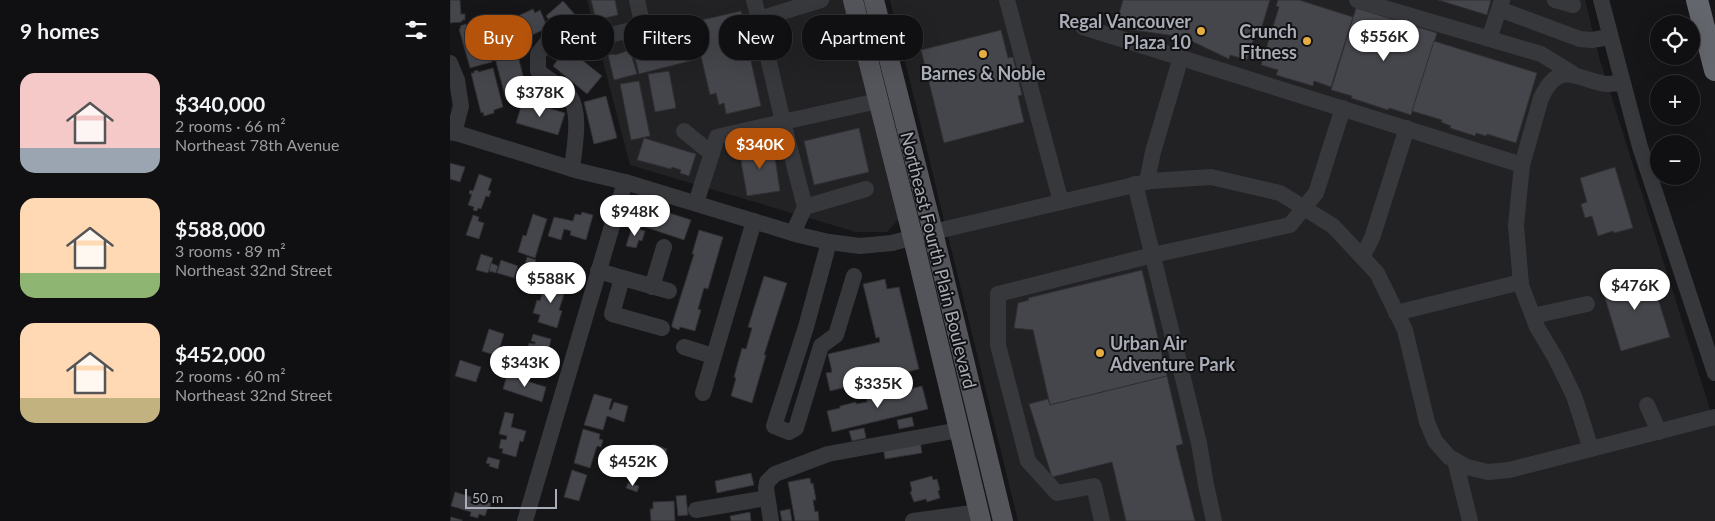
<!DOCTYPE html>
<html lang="en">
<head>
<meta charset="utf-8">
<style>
	body { margin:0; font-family:Lato,sans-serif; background:#1e1e20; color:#f1f3f6; height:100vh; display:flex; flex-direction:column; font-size:19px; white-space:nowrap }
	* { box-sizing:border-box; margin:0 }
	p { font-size:16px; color:#9c9d9f }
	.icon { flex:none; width:28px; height:28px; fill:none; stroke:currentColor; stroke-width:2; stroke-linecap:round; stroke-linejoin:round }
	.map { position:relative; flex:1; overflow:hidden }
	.details { display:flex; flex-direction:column; background:#101012; width:450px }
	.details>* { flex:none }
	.hud { position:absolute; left:15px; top:15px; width:475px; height:45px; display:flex; gap:10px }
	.tools { position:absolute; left:1200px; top:15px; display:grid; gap:10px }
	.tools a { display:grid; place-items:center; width:50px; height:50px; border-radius:50%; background:#101012; box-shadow:0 5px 20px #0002,0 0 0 1px #303032; font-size:25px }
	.scale { position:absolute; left:15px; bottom:12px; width:92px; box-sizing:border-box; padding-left:5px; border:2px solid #a9adb7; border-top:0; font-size:14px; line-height:18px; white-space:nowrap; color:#a9adb7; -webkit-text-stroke:4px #111113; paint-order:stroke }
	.price { position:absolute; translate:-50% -42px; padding:0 11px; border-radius:18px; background:#fff; color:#222; font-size:16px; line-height:32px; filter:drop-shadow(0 1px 2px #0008) }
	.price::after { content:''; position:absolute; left:50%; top:30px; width:15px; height:11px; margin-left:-8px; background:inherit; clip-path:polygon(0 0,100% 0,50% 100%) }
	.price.selected { background:#b45309; color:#fff }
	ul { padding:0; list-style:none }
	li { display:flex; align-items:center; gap:15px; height:125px; padding:0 20px }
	li span { display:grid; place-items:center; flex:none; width:140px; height:100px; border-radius:15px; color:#555 }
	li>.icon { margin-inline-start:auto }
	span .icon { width:60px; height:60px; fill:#fffc; stroke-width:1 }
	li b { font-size:21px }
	h2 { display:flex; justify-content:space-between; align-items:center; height:60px; padding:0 20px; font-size:21px }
	.chip { padding:0 18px; border-radius:20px; background:#101012; box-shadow:0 5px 20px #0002,0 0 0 1px #303032; font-size:18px; line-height:45px }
	.chip.selected { background:#b45309; color:#fff }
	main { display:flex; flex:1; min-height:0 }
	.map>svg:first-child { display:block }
	.built { fill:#222225 }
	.building { fill:#45464b; stroke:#303034 }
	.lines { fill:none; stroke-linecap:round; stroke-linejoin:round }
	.minor { stroke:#37383c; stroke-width:16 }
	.major { stroke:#53555b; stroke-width:20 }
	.highway { stroke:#64666d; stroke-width:22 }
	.poi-dot { fill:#e6ae40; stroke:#111113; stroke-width:2 }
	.labels { text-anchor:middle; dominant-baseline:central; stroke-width:4; stroke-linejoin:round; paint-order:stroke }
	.poi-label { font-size:18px; font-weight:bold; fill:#a9adb7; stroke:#111113; text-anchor:end }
	.street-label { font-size:18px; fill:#a9adb7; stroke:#111113 }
</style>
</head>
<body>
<main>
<section class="details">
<h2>9 homes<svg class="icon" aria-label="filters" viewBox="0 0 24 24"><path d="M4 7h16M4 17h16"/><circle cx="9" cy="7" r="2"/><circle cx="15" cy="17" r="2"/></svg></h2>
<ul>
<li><span style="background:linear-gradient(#f6c9c9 75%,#9aa5b1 0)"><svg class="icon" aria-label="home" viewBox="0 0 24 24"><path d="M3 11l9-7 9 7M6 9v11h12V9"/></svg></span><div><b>$340,000</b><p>2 rooms · 66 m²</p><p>Northeast 78th Avenue</p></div></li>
<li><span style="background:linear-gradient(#ffd9b3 75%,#8fb573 0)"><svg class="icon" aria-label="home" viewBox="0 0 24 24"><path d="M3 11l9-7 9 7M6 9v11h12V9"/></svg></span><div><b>$588,000</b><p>3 rooms · 89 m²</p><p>Northeast 32nd Street</p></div></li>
<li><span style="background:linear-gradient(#ffd9b3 75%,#c2b280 0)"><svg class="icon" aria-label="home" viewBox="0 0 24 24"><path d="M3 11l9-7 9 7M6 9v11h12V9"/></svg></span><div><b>$452,000</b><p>2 rooms · 60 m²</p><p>Northeast 32nd Street</p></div></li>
</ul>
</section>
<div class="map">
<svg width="1265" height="521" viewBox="0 0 1265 521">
	<rect width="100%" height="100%" fill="#161618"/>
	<g class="built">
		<path d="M137,0H394L449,219L437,232H406L180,165Z"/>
		<path d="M440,0H1135L1149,57L1265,425V521H568Z"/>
	</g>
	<g class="building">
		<path d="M0,0H10L11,14H15V20H12V22L0,23Z"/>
		<path d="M141,0H165L168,15L146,20Z"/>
		<path d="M673,0H820L810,33L806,32L797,60L780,55L779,59L733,37L683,30L685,26L667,21Z"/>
		<path d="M828,0H849L903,17L881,87L864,81L863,86L826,75L828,70L811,65L829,7L826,6Z"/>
		<path d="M988,0H1041L1037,15Z"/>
		<path d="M113,1L142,34L124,49L96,16Z"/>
		<path d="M906,8L987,33L961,115L939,108L938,110L901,98L902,96L881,90Z"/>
		<path d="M83,9L85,13L90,10L97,26L92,28L93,30L54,48L44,27Z"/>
		<path d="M291,11L295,29L291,30L292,34H295L311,106L276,114L274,103L269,105L266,93L260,95L243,22Z"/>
		<path d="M31,23L42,62L20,68L9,29L11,28L10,26L16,24L17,27Z"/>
		<path d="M551,30L558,58L563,57L572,95L568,96L574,122L494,143L471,50Z"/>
		<path d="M239,36L244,60L189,74L183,50L212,45V43Z"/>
		<path d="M984,41L1087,73L1066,143L1037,134L1036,136L1026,133L1025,136L1000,128L1001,126L991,122L992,120L962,111Z"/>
		<path d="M117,48L152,76L137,94L103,66Z"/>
		<path d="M180,50L187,74L164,80L158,55L165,54V55Z"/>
		<path d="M67,52L78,95L56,100L45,58Z"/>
		<path d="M43,68L53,107L44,110V113L34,116L33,112L31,113L21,73H24V71L28,70V72Z"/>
		<path d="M219,71L226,108L205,112L198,74Z"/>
		<path d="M189,81L200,136L181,140L170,84Z"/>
		<path d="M156,96L167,138L144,144L134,102Z"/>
		<path d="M73,100L115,113L108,135L66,123Z"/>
		<path d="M409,128L419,172L364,185L354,141Z"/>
		<path d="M194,138L246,154L239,176L230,173L231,170L222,167L221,169L187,160Z"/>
		<path d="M323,144L330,191L297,196L289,150Z"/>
		<path d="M0,163L15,167L10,182L0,179Z"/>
		<path d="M1165,167L1183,228L1164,233L1163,231L1148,236L1142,216L1135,218L1131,204L1137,202L1130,178Z"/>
		<path d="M29,174L42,179L38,190L41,191L39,197L36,196L31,209L28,208L27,211L23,210L24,207L18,205L22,194H19L20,190L23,191Z"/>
		<path d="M189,203L241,220L234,240L183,223Z"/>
		<path d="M132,212L143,215L136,240L120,235L121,231L114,229L111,240L98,236L104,217L123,221L125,214L131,215Z"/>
		<path d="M83,214L97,219L85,258L68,252L73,235L76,236Z"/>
		<path d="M23,215L29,217L28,221L34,223L29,239L16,235Z"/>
		<path d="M182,227L195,231L192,241L189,240L186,248L176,246Z"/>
		<path d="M249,230L273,237L258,289L254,288L248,309L251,310L245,331L230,327L229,330L222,327V324L244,254H242Z"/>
		<path d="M31,254L43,258L38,273L26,270Z"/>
		<path d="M77,257L86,260L84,266L75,264Z"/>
		<path d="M51,260L68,266L64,278L47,273Z"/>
		<path d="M41,263L48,266L46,273L39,271Z"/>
		<path d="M692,270L717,376L600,405L583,330L564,328L568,303L579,300L578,298Z"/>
		<path d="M1199,270L1220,337L1171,351L1151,285Z"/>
		<path d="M314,276L337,283L314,355H316L302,403L281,396L286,378L284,377L292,348L296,349L302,328L298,327Z"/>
		<path d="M435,279L437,289L449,287L469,369L380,391L376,373L382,372L378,354L430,342L429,337L426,338L413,284Z"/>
		<path d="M96,280L117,285L109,310L112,311L107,328L88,322L90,315L83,313L87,300L90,301Z"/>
		<path d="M39,329L54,334L47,356L32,351Z"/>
		<path d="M83,334L101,339L99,349H98L93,361L75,356L79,343L85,344V342L81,341Z"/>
		<path d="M10,360L31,367L26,382L5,376Z"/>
		<path d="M57,375L96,387L92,402L53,389Z"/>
		<path d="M717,376L733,444L726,446L745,521H676L662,462L602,477L579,404L598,399L600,405Z"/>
		<path d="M472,386L478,409L382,432L377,411L390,408V406L406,402V404L417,402V399Z"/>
		<path d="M144,394L162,399L159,409L161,410L164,402L178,406L174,422L157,416L153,430L134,425Z"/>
		<path d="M55,412L64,414L61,427L76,431L73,442L70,441L66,457L52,453L53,449L49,448L51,439L56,440L57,436L49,434Z"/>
		<path d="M462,417L464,426L449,429L447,420Z"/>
		<path d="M414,428L416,438L402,441L399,431Z"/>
		<path d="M133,429L150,434L149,439L153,440L151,447L147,446L140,468L124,463Z"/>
		<path d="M470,440L472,453L435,459L433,447Z"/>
		<path d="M203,444L217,449L209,472L195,468Z"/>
		<path d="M38,457L50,460L48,469L39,466L40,464L36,463Z"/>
		<path d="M122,470L137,475L129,501L114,497Z"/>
		<path d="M301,473L304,485L267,493L265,481Z"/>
		<path d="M482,476L483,480L487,479L490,490L488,491L490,498L477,502L476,499L464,502L460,492L462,491L460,482Z"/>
		<path d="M360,478L361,484L363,483L366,500H363L365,512L368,511L369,521H345L338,482Z"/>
		<path d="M178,483L189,486L187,492L176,488Z"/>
		<path d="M5,492L41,503L40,507H38L35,516L29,514L28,518L20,516L21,512L1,506Z"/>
		<path d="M236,495L238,515L228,516L226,496Z"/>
		<path d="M224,501L225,521H201L200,509H203V502Z"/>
		<path d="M340,509L342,521H332L330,511Z"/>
		<path d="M300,512L301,521H281L280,516Z"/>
		<path d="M1,517L12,520V521H0Z"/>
	</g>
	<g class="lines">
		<g class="minor">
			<path d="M304,0L309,19"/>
			<path d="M371,0L309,19L333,122L428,101"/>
			<path d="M557,0L611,202"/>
			<path d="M907,0L1091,54L1122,73"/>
			<path d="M1105,0L1123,5"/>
			<path d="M1151,0L1190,147L1265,373"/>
			<path d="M1049,9L1130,39L1142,40L1160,37"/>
			<path d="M633,27L1072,165"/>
			<path d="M148,38L193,27L187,0"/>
			<path d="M1039,39L1052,0"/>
			<path d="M99,40L88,54V71C96,78 113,88 119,95C132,113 124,149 122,169"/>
			<path d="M0,63L7,80L11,106L4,133"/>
			<path d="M0,131L129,171L175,182L349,235L379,242L410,246L442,243L483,232L701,181L761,177L830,193L883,226L927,273L955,330L977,422L985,441L999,457L1017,467L1038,472L1059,470L1265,417"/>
			<path d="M234,131L262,154"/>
			<path d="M697,181L703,152L731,57"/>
			<path d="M685,184L749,443L756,485L764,521"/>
			<path d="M246,203L267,137L333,122L355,207L343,233"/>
			<path d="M355,207L416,189"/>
			<path d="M379,242L356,327L324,426L339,432L346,428L371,346L386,335L404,276"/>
			<path d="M912,257L922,238L957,128"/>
			<path d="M148,271L219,291"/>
			<path d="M172,278L162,314L212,328"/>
			<path d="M202,287L214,247"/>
			<path d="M946,313L1071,282"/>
			<path d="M1083,316L1137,304"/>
			<path d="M234,347L263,356"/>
			<path d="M253,393L304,221"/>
			<path d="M1197,405L1209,432"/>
			<path d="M1141,449L1124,396L1106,359L1087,327L1071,285L1066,225L1072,165L1091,98C1110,58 1127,80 1156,84C1161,84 1167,83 1172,83"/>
			<path d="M1005,460L1020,521"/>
			<path d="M246,510L317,498"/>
			<path d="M75,521L175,182"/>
			<path d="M321,521L316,488L317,482L325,474L378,454L509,430"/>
			<path d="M463,521L529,512"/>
			<path d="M652,521L644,486L607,493L578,461L548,345V294L703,255L840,225L866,193L893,108"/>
		</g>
		<g class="major">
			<path d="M403,0L463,238L531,521"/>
			<path d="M424,0L483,232L553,521"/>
		</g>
		<path class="highway" d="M1247,0L1265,70"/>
	</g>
	<g class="poi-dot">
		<circle cx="751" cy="31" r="5"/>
		<circle cx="857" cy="41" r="5"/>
		<circle cx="533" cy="54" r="5"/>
		<circle cx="650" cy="353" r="5"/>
	</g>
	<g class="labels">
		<g class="poi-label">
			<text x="741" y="21">Regal Vancouver<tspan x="741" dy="21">Plaza 10</tspan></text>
			<text x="847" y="31">Crunch<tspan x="847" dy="21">Fitness</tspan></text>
			<text x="533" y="73" text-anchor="middle">Barnes &amp; Noble</text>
			<text x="660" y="343" text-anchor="start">Urban Air<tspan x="660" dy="21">Adventure Park</tspan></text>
		</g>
		<g class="street-label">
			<text transform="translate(489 260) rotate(76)">Northeast Fourth Plain Boulevard</text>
		</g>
	</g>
</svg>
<div class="tools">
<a><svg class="icon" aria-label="locate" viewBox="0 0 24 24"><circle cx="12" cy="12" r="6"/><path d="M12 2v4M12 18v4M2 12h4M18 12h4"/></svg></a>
<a>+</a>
<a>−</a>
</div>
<div class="scale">50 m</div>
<b class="price" style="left:934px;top:62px">$556K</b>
<b class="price" style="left:90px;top:118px">$378K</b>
<b class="price selected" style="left:310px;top:170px">$340K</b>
<b class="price" style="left:185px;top:237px">$948K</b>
<b class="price" style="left:101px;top:304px">$588K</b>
<b class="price" style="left:1185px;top:311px">$476K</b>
<b class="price" style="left:75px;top:388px">$343K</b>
<b class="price" style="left:428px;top:409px">$335K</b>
<b class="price" style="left:183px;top:487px">$452K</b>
<div class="hud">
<a class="chip selected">Buy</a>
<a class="chip">Rent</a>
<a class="chip">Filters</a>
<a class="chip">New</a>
<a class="chip">Apartment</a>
</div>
</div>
</main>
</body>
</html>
